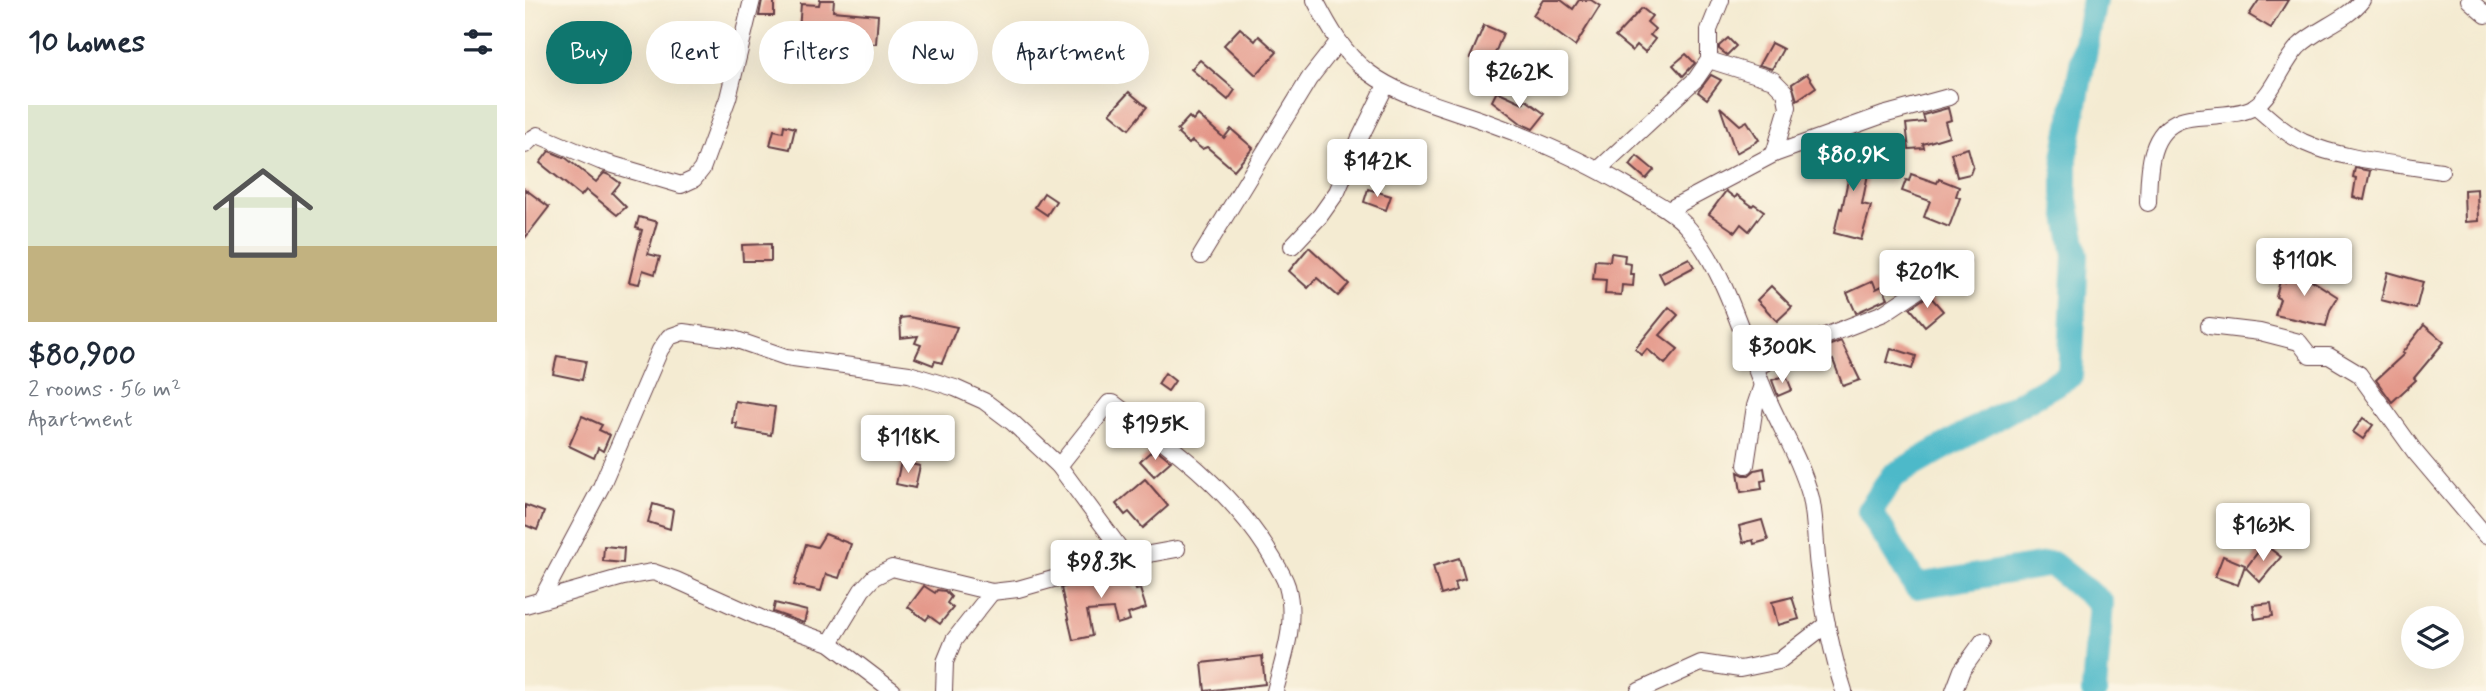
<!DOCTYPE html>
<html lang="en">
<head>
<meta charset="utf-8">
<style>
	body { margin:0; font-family:Mynerve,sans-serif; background:#f2f2f3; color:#1f2937; height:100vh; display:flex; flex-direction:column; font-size:26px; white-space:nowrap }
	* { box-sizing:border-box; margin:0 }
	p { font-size:23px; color:#747a83 }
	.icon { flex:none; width:38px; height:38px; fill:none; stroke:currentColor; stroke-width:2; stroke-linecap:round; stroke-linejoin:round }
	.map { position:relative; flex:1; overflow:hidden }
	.details { display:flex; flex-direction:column; background:#fff; width:525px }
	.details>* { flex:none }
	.hud { position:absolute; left:21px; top:21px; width:665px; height:63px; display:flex; gap:14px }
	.controls { position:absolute; left:1876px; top:606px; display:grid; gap:14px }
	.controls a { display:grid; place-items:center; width:63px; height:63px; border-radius:50%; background:#fff; box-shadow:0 7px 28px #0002; font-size:35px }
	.price { position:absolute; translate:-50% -60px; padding:0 16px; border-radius:7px; background:#fff; color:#222; font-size:23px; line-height:46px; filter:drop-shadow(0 2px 4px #0008) }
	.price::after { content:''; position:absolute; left:50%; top:42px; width:21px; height:16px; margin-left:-10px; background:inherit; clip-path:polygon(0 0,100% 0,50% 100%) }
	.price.on { background:#0f766e; color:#fff }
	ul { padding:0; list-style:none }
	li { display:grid; align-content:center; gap:14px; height:371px; padding:0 28px }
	li span { display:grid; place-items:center; height:217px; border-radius:0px; color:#555 }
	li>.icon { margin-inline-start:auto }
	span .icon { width:126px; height:126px; fill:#fffc; stroke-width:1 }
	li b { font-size:30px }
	h2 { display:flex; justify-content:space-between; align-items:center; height:84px; padding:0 28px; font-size:30px }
	.tag { padding:0 24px; border-radius:32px; background:#fff; box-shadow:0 7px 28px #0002; font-size:24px; line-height:63px }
	.tag.on { background:#0f766e; color:#fff }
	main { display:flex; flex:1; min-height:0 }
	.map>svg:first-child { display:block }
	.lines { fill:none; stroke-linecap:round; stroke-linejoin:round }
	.river { stroke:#4db9c9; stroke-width:26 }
	.building { fill:#e49789 }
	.minor-casing { stroke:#643e44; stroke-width:18 }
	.minor { stroke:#fff; stroke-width:16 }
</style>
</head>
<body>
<main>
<section class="details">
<h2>10 homes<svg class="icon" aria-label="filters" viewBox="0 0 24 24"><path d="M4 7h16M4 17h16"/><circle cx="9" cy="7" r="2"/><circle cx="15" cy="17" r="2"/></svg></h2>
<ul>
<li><span style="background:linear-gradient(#dfe7d0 65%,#c2b280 0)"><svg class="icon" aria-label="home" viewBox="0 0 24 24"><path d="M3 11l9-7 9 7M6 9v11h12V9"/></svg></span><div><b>$80,900</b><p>2 rooms · 56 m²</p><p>Apartment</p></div></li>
</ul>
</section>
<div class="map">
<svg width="1961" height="691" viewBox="0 0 1961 691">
	<rect width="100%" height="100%" fill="#fcf5e5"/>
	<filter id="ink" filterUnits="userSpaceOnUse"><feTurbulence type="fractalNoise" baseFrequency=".0143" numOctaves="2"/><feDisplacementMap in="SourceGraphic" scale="14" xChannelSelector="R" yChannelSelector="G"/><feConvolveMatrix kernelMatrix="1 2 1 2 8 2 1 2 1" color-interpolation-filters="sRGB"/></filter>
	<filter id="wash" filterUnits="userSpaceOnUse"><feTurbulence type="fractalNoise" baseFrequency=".00686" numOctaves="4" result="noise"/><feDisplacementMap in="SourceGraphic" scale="28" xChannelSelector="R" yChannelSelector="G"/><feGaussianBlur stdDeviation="1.57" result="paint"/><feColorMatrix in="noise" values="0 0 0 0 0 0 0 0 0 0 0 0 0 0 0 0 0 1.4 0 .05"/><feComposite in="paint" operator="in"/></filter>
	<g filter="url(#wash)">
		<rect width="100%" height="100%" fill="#f4ebd2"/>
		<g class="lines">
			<path class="river" d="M1569,691L1576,603L1527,564L1391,586L1345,511L1368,476L1545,375L1551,255L1540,194V158L1569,0"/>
		</g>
		<g id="blocks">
			<g class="building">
				<path d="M237,0H249V16H234Z"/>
				<path d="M295,0H309L308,11L353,15L351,44L340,43L339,62L315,61V50L284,48L285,38H278V31H274L276,4L294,5Z"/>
				<path d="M1018,0H1036L1048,9L1054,0H1066L1075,6L1050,46L1008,15Z"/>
				<path d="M1734,0H1763L1746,28L1724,15Z"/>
				<path d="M1117,8L1127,16L1122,22L1130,29L1125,35L1130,39L1120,52L1112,45L1107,51L1090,37Z"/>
				<path d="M959,25L978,33L965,66L945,58Z"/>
				<path d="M715,28L730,41L734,36L752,52L731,75L699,45Z"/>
				<path d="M1203,38L1211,46L1202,55L1194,49V46Z"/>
				<path d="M1246,43L1258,49L1247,69L1234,65Z"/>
				<path d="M1161,54L1170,63L1158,76L1148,65Z"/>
				<path d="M675,60L710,90L703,100L666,69Z"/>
				<path d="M1282,74L1291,87L1272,100L1267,84Z"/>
				<path d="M1186,75L1196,80L1182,99L1173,92Z"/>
				<path d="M972,91L998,103L1001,100L1020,114L1008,129L997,124L967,101Z"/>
				<path d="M604,92L622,107L604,129L585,113Z"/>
				<path d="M1195,107L1215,125L1222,121L1234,140L1211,153Z"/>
				<path d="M1423,108L1426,120L1420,122L1424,136L1398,144L1399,148L1384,149L1381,124L1400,122L1398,115Z"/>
				<path d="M673,115L699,138L706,129L728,148L709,170L682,147L677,149L667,141L664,144L653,134L655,132L652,130L664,117L668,121Z"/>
				<path d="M259,125L270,128L265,149L245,145L249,130L258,132Z"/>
				<path d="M1332,135L1337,154H1331L1338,157L1343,174L1337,204L1346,206L1336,240L1309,233L1315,208L1317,209L1328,155L1315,156L1311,143Z"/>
				<path d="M1443,148L1448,166L1445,174L1432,177L1426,153Z"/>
				<path d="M24,151L41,158L71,182L79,173L84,175L95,183L87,193L101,207L92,215L61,190L56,196L15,163Z"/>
				<path d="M1112,156L1129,170L1121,179L1105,165Z"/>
				<path d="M1830,168L1845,171L1839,200L1828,197L1831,178L1828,177Z"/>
				<path d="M1386,174L1412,183L1414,179L1434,187L1431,196L1435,198L1424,227L1399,217L1405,201L1377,191L1381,180L1384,181Z"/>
				<path d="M0,189L24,207L0,238Z"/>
				<path d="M843,189L866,196L861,210L839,202Z"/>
				<path d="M1952,189L1953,221L1940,222L1939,190Z"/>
				<path d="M1201,191L1210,198L1212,195L1227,206L1229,204L1239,211L1224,231L1216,224L1210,232L1184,214Z"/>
				<path d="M519,193L531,201L522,215L510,207Z"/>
				<path d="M114,217L132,222L123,254L135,257L130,274L118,270L114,284L104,282L117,230L111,228Z"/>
				<path d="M246,244V261H218L217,245Z"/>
				<path d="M784,247L824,284L813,296L792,278L783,288L764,271Z"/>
				<path d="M1086,253L1100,255L1099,263L1106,264L1105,274H1109L1108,286L1097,285L1096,295L1080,294L1081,280L1068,279L1070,260L1085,261Z"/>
				<path d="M1164,258L1169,267L1139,283L1134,273Z"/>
				<path d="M1765,265L1784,271L1782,277L1813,297L1805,310L1801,326L1750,315L1755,299L1751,297L1755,281L1760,282Z"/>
				<path d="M1863,272L1898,282L1891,309L1856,300Z"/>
				<path d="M1348,281L1351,289L1357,286L1363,298L1331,313L1322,293Z"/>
				<path d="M1246,286L1267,307L1252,321L1232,300Z"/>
				<path d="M1404,295L1418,311L1400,326L1385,308Z"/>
				<path d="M1144,307L1153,315L1135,335L1153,349L1140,364L1122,349L1117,355L1110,349Z"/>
				<path d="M384,317L432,327L417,363L410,361L408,365L390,358L396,345L390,343L393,336L376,338L375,318Z"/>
				<path d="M1899,325L1919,342L1889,378L1891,380L1867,402L1851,380L1879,354L1877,353Z"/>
				<path d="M1316,341L1335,380L1318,386L1308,360L1306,361L1300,347Z"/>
				<path d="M1366,348L1391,356L1387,369L1362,362Z"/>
				<path d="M32,356L61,361L57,380L28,374Z"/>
				<path d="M640,373L650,381L643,391L633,384Z"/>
				<path d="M1261,375L1267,390L1253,396L1247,380Z"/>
				<path d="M210,401L250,407L246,435L211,429L212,423H207Z"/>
				<path d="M57,416L77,425L74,430L85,435L78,451L73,448L69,458L44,446Z"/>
				<path d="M1838,418L1848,425L1838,439L1828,432Z"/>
				<path d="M630,448L646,461L629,476L615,461Z"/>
				<path d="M376,462L395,466L390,488L371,484Z"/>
				<path d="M1239,468L1241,480L1236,481L1237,489L1216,492L1213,472L1219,475H1224L1230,470Z"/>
				<path d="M620,479L643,506L618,528L604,512L600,515L591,504Z"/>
				<path d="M128,504L148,510L145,529L123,522Z"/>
				<path d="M0,505L19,512L12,530L0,525Z"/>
				<path d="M1237,520L1243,540L1229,544L1228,540L1218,543L1214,526Z"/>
				<path d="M300,534L326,544L314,578L301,574L296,591L269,585L281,544L292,547Z"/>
				<path d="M1739,544L1756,557L1735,582L1721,568Z"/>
				<path d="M79,546L99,548L98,563L78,561Z"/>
				<path d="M1698,556L1720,565L1713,585L1690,577Z"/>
				<path d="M934,558L940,579L930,582L932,590L916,595L908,566Z"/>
				<path d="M605,568L611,590L615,589L621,608L603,614L605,620L592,624L588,609L562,611L567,636L548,640L536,588Z"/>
				<path d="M399,586L410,593L412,590L420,591L426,597L422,603L428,608L415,624L404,616L401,620L383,607Z"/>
				<path d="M1267,597L1274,619L1253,625L1247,602Z"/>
				<path d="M250,603L282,611L279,623L248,612Z"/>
				<path d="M1746,603L1748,616L1730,619L1728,605Z"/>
				<path d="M737,656L740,684L680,691L677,663Z"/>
			</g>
		</g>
	</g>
	<g filter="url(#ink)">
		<use href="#blocks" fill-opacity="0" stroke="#643e44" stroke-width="2"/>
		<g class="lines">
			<defs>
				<g id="minor">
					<path d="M790,0C804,27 818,53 843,72C876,97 920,107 959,121C1009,139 1058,160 1103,187C1124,199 1148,210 1164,229C1200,271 1217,336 1238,387C1253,425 1275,457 1286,498C1291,521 1290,544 1293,567C1298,609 1306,651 1319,691"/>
					<path d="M1944,0L1961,15"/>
					<path d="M1184,60L1248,80L1260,92L1263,107L1249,154"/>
					<path d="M1730,106C1745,119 1760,133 1778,142C1817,160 1874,164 1916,171"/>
					<path d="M0,145L5,140L13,135L75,161L156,185L169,179L177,169L203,98L227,0"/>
					<path d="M1074,169L1171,79L1184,60V30L1196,0"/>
					<path d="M1623,203C1624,174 1622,132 1656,120C1667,116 1681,117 1693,115C1705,114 1719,113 1729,107C1749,93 1757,64 1773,47C1792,28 1821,21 1837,0"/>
					<path d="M1143,210L1249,154L1358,115L1424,97"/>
					<path d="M767,246L795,216L812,192L834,140L861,85"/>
					<path d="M676,256L784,79L813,42"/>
					<path d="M1684,326L1735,332L1774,342L1785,356H1804L1834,374L1890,452L1961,536"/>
					<path d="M1231,367L1295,338L1359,313L1437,261"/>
					<path d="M1221,465L1230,406L1237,385"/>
					<path d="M534,466L584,403H588C646,446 703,488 742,549C749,561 758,573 762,586C772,622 759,657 750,691"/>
					<path d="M16,600L76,487L135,350L144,337L158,332L209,339L261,357L384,374L430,388L459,401L487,422L534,466L602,558"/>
					<path d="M0,605L98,577L128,572L151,580L240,620L305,643L368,691"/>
					<path d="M305,643L337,590L349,577L367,568L467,592L493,589L602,558L652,549"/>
					<path d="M419,691L420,662L429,640L467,592"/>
					<path d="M1114,691L1176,663L1215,669L1254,661L1302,624"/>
					<path d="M1429,691L1437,670L1458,641"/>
				</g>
			</defs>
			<use href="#minor" class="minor-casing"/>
			<use href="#minor" class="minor"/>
		</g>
	</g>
</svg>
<div class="controls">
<a><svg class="icon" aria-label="layers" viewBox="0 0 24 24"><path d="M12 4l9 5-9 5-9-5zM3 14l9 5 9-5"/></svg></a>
</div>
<b class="price" style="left:994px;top:110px">$262K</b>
<b class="price on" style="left:1328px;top:193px">$80.9K</b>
<b class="price" style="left:852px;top:199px">$142K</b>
<b class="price" style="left:1779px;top:298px">$110K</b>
<b class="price" style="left:1402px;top:310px">$201K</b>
<b class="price" style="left:1257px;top:385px">$300K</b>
<b class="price" style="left:630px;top:462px">$195K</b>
<b class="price" style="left:383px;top:475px">$118K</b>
<b class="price" style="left:1738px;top:563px">$163K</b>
<b class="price" style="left:576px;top:600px">$98.3K</b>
<div class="hud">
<a class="tag on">Buy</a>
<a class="tag">Rent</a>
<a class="tag">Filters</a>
<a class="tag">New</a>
<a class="tag">Apartment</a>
</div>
</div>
</main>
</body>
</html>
